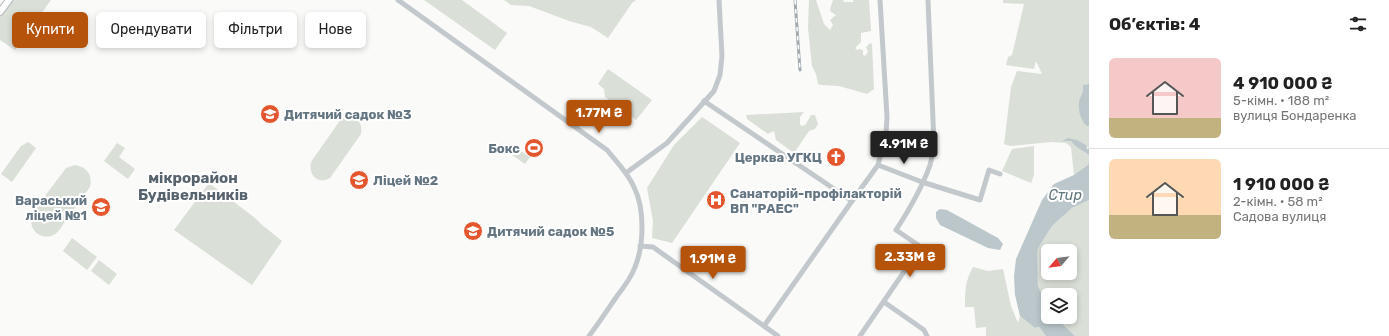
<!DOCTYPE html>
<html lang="uk">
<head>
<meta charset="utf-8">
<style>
	body { margin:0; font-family:Rubik,sans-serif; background:#f2f2f2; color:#222; height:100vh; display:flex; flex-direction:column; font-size:15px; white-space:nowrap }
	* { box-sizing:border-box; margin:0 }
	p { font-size:13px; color:#767676 }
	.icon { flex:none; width:22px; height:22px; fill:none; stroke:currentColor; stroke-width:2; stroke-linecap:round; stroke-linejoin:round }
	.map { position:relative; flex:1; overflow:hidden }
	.side { display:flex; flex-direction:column; background:#fff; width:300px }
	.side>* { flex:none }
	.banner { position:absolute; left:12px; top:12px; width:380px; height:36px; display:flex; gap:8px }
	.needle { width:26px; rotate:242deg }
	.tools { position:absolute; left:1041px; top:244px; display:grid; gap:8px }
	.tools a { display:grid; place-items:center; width:36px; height:36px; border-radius:6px; background:#fff; box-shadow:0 2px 6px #0003; font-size:20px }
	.price { position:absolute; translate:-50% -34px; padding:0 9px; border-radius:4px; background:#b45309; color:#fff; font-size:13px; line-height:26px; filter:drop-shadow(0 1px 2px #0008) }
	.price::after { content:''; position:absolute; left:50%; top:24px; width:12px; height:9px; margin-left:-6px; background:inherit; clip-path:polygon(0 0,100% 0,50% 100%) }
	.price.active { background:#222; color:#fff }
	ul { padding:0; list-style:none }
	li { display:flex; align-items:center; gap:12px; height:100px; padding:0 20px }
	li+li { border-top:1px solid #e0e0e0 }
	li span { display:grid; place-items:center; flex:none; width:112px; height:80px; border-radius:6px; color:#555 }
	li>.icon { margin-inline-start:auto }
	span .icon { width:48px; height:48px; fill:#fffc; stroke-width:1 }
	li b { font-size:17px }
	h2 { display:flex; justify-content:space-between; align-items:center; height:48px; padding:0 20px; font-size:17px }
	.chip { padding:0 14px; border-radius:6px; background:#fff; box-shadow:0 2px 6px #0003; font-size:14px; line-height:36px }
	.chip.active { background:#b45309; color:#fff }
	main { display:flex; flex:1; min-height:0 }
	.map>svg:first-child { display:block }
	.green { fill:#dadfd7; fill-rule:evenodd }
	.water { fill:#bbc7cb }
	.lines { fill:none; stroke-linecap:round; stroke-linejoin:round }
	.major-casing { stroke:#b5babe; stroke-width:8 }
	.minor { stroke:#c3c8cc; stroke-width:5 }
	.major { stroke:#fff; stroke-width:6 }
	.rail-casing { stroke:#a2aab0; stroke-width:3 }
	.rail { stroke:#fff; stroke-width:1.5; stroke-dasharray:4.5; stroke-linecap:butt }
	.labels { text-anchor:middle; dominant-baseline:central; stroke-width:4; stroke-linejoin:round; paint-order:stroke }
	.poi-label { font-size:13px; font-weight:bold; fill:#657683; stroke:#fff; text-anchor:start }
	.water-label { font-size:14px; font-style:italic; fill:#60757c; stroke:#fff }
	.quarter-label { font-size:15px; font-weight:bold; fill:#57646e; stroke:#fff }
</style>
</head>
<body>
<main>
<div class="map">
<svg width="1089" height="336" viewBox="0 0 1089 336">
	<rect width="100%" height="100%" fill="#fafaf8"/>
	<g class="green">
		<path d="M11,0H51L15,50L0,40V16Z"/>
		<path d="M424,0H462L507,33L495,50Z"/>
		<path d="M504,0H636L632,3L608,38L591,27L569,21L529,6L511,5Z"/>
		<path d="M809,0H816L824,24L830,30L833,25L830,20L836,15L831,12L830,9L833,0H843L844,2H853V0H869L871,31L861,33V42L855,48L857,50L859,49L863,50V55L865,56L868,52L866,47L870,43L872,44L874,89L867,94L839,86L821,85L818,84L816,74L812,66L808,28Z"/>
		<path d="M1003,0H1089V84L1083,85L1084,92L1079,102L1087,126H1089V149L1077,140L1064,141H1071C1076,148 1082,150 1089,155V164L1074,175L1071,147L1066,143L1051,142L1010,146L1004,144L1011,87L1017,71L1042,74L1036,61L1034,69L1006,65L1008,57L1012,55L1024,4L1003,3Z"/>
		<path d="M608,69L652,100L636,120L605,97L604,89L598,84Z"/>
		<path d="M804,112L800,117V125L803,126L806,124L811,115H815L818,124L815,129L809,131L794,153L776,140L774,131L768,134L747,119L746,115Z"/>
		<path d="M348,116C358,116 363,124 361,134L330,178C318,185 308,175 311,162L341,119Z"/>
		<path d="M702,117L740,143L672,243L652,238L653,221L647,188L674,145Z"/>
		<path d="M28,142L36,148L12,182L1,174L21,146Z"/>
		<path d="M117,143L125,148L119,157L135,169L128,179L104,161Z"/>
		<path d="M1034,146V175L1031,183L1002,171L1012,149Z"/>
		<path d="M517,148L530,157L525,164L512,155Z"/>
		<path d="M75,165C87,167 93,175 90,187C82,198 74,209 66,220C63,224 60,231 55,234C44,242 28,231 32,218C35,207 56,182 63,172L66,168Z"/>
		<path d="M209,183L255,218L261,224L282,241L252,285L174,230Z"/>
		<path d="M1089,200V336H1075L1055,317H1070V295H1048V309L1038,287L1037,250L1052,226L1072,208ZM1048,251H1070V273H1048Z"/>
		<path d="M72,238L97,257L87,270L63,251Z"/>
		<path d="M99,260L117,274L109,285L91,271Z"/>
		<path d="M973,267L988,271L1003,269L1011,306L1018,323L1020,316L1035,328L1039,327L1046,336H986V327L976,328L974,307H965C965,291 965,281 973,267Z"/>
	</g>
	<g class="water">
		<path d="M1089,84V126H1087C1081,121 1078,111 1079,103C1079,96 1084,96 1083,85Z"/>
		<path d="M1068,138L1077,140L1086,145L1087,149H1089V155C1082,150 1076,148 1071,141H1062Z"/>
		<path d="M1089,164V200L1072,208L1052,226L1037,250L1038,286L1048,309V317H1055L1075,336H1046L1039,327L1035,328L1020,316L1015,295L1014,276L1016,259L1042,200L1054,184L1074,175Z"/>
		<path d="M940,209L947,210L998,238L1003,244L1000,250L988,248L940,225L936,218V212Z"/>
	</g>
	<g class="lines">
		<defs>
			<path id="major" d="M0,12L9,0"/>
		</defs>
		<use href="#major" class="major-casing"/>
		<g class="minor">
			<path d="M398,0L607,150C616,161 628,173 634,187C645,209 644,245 635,267C631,278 624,287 617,296C608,309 599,323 589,336"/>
			<path d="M704,101L852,201"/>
			<path d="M878,165L922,182L980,200L989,170L1000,174"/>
			<path d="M626,173L667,143L714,91L720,75L722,56L719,0"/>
			<path d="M640,246L653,247L778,336"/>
			<path d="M884,302L924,330L927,336"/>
			<path d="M764,326L852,201L878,165L886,134L887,117L880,0"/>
			<path d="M860,336L921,247L896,230C909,210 922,188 930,165C932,158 933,151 934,144L928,0"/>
		</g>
		<use href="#major" class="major"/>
		<defs>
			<path id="rail" d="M795,0L800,70"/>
		</defs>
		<use href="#rail" class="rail-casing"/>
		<use href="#rail" class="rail"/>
	</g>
	<defs>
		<symbol id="school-disc" viewBox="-11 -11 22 22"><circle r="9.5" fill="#e4572e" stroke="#fff"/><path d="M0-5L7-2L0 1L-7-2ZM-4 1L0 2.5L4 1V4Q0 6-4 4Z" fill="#fff"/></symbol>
		<symbol id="stadium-disc" viewBox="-11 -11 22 22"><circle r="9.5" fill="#e4572e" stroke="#fff"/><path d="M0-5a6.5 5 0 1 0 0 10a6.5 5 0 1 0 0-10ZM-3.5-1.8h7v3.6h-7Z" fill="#fff"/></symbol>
		<symbol id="church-disc" viewBox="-11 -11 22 22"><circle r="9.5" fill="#e4572e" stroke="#fff"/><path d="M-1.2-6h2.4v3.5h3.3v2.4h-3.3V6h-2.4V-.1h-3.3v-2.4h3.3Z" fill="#fff"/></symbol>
		<symbol id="hospital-disc" viewBox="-11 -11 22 22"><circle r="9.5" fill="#e4572e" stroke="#fff"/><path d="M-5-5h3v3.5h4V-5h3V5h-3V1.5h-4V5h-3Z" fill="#fff"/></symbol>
	</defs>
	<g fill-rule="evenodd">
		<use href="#school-disc" x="259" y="103" width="22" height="22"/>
		<use href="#stadium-disc" x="523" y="137" width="22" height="22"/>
		<use href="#church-disc" x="825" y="146" width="22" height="22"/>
		<use href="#school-disc" x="348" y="169" width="22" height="22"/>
		<use href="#hospital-disc" x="705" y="189" width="22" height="22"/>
		<use href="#school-disc" x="90" y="196" width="22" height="22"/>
		<use href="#school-disc" x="462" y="220" width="22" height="22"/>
	</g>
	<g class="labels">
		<g class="poi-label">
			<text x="284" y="114">Дитячий садок №3</text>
			<text x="520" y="148" text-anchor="end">Бокс</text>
			<text x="822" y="157" text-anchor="end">Церква УГКЦ</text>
			<text x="373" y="180">Ліцей №2</text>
			<text x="730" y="193">Санаторій-профілакторій<tspan x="730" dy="15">ВП "РАЕС"</tspan></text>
			<text x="87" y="200" text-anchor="end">Вараський<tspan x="87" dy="15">ліцей №1</tspan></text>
			<text x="487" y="231">Дитячий садок №5</text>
		</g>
		<g class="water-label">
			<text x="1065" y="195">Стир</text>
		</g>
		<g class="quarter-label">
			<text x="193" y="178">мікрорайон<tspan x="193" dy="17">Будівельників</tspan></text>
		</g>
	</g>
</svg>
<div class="tools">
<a><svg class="needle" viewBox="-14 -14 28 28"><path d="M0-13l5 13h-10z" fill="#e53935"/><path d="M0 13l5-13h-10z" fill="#767676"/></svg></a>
<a><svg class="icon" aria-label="layers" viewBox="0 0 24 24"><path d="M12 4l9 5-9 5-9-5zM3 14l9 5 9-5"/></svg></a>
</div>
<b class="price" style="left:599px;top:134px">1.77M ₴</b>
<b class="price active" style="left:904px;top:165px">4.91M ₴</b>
<b class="price" style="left:910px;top:278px">2.33M ₴</b>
<b class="price" style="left:713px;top:280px">1.91M ₴</b>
<div class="banner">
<a class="chip active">Купити</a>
<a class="chip">Орендувати</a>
<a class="chip">Фільтри</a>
<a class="chip">Нове</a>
</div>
</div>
<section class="side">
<h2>Об’єктів: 4<svg class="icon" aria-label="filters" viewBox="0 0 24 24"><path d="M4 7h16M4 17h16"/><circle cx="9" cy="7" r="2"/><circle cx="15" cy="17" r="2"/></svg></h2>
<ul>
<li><span style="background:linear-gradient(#f6c9c9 75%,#c2b280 0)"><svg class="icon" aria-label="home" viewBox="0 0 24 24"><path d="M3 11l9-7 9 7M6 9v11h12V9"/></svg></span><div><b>4 910 000 ₴</b><p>5-кімн. · 188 m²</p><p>вулиця Бондаренка</p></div></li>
<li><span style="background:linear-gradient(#ffd9b3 70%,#c2b280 0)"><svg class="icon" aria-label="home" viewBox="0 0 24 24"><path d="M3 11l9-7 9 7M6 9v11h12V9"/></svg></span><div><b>1 910 000 ₴</b><p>2-кімн. · 58 m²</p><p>Садова вулиця</p></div></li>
</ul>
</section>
</main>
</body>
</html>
